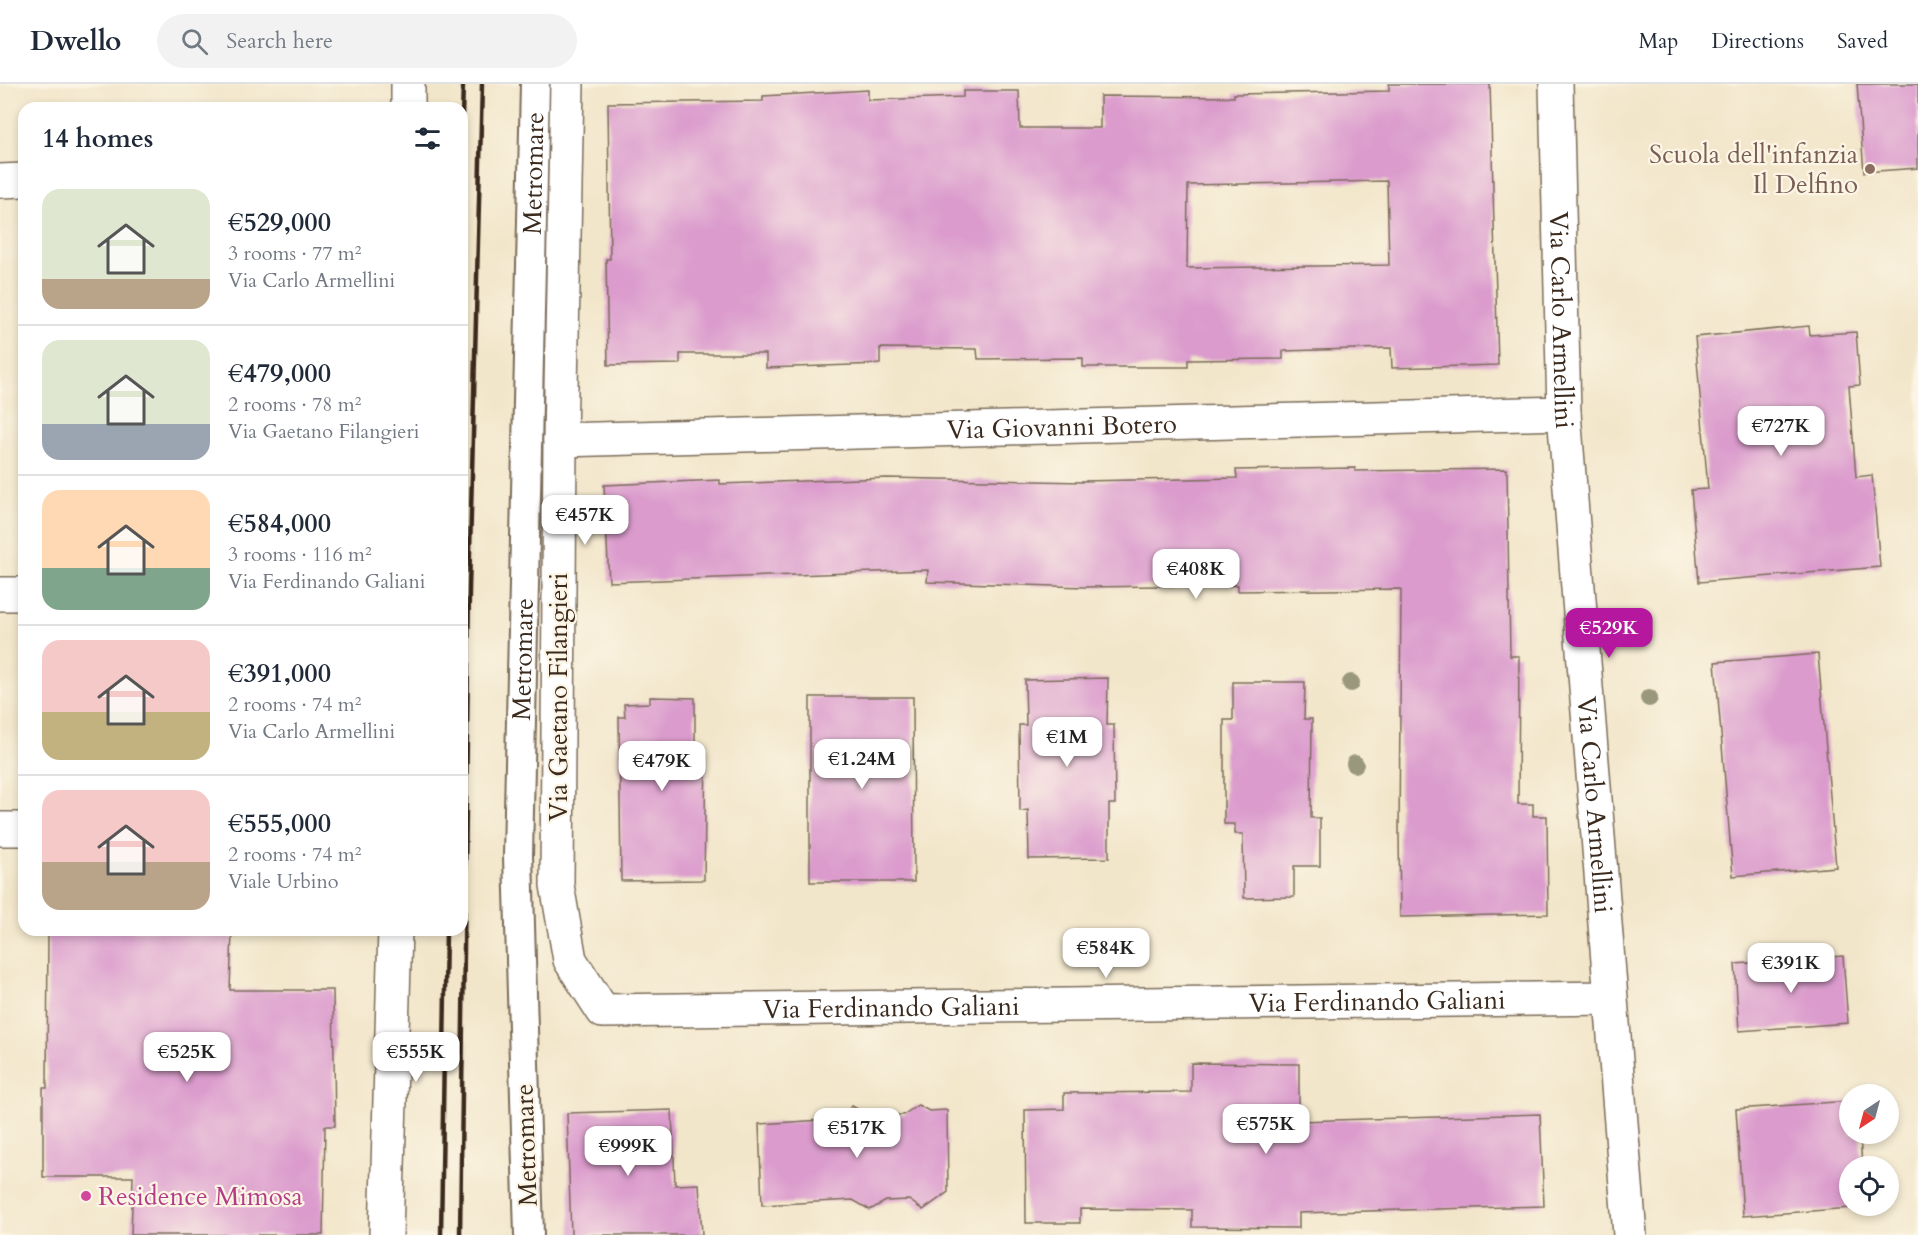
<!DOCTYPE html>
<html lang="en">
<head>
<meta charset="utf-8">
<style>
	body { margin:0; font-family:Cardo,serif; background:#f2f2f3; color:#1f2937; height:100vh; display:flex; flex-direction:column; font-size:22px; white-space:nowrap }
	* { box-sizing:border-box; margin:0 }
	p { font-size:20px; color:#747a83 }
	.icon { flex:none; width:33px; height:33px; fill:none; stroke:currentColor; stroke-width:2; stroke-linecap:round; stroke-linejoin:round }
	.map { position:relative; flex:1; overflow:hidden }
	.side { position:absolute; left:18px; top:18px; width:450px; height:834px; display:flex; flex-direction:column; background:#fff; border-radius:18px; box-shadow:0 3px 9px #0003 }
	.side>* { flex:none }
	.needle { width:39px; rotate:216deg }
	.fabs { position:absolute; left:1839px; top:1000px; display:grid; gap:12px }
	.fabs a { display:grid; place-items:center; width:60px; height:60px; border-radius:50%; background:#fff; box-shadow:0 3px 9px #0003; font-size:30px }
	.price { position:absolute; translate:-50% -51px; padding:0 14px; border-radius:12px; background:#fff; color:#222; font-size:20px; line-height:39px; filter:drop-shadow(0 2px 3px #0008) }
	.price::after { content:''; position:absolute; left:50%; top:36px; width:18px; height:14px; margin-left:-9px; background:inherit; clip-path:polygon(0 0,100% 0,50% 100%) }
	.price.on { background:#b5179e; color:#fff }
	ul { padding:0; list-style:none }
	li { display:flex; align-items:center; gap:18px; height:150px; padding:0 24px }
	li+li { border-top:2px solid #e0e1e3 }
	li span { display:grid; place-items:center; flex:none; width:168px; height:120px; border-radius:18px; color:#555 }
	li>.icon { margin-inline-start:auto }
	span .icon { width:72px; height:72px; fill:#fffc; stroke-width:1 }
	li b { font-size:26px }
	h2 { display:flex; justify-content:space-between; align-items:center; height:72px; padding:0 24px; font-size:26px }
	header { display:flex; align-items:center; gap:36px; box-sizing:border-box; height:84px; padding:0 30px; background:#fff; border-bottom:2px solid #e0e1e3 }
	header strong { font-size:28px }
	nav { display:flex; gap:33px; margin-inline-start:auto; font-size:21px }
	.search { width:420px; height:54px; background:#f2f2f3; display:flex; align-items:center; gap:15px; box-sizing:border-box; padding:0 21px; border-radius:33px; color:#747a83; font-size:22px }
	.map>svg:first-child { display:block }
	.building { fill:#db9ccd; fill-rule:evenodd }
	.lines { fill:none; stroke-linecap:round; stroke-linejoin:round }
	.service-casing { stroke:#7b6c5a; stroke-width:32 }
	.minor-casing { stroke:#7b6c5a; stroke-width:36 }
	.service { stroke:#fff; stroke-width:28 }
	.minor { stroke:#fff; stroke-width:33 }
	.rail { stroke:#3b2a1e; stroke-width:4.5 }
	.tree { fill:#99977c }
	.education-dot { fill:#8d6e63; stroke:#fcf5e5; stroke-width:2 }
	.hotel-dot { fill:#d1479c; stroke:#fcf5e5; stroke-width:2 }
	.labels { text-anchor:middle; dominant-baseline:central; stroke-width:4.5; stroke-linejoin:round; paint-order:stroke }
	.education-label { font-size:26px; fill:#785e54; stroke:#fcf5e5; text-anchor:end }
	.street-label { font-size:26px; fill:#3b2a1e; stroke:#fcf5e5 }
	.hotel-label { font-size:26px; fill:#b23c85; stroke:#fcf5e5; text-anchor:start }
</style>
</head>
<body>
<header>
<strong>Dwello</strong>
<div class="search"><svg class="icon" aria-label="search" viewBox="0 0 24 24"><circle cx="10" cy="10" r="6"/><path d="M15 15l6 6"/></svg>Search here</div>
<nav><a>Map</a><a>Directions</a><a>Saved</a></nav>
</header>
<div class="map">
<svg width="1918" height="1151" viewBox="0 0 1918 1151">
	<rect width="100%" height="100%" fill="#fcf5e5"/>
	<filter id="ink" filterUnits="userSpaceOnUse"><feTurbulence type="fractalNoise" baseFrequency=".0167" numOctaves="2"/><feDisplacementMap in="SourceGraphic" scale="12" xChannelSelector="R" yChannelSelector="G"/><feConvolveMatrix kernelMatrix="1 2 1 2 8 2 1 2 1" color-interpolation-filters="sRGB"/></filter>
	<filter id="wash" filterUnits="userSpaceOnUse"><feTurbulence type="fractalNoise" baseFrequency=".008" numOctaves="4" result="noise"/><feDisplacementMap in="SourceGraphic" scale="24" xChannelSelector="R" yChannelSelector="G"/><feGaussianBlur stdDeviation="1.35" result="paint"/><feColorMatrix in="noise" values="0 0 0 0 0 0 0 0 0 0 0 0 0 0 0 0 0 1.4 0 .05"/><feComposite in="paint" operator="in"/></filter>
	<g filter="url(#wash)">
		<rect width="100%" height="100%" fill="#f2e6ca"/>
		<g id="blocks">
			<g class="building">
				<path d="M1389,0H1490L1498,281L1392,284L1391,264L1283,267V275L1188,276V283H1083V274L978,275L977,265L880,264V280L766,284V270H680V280L608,281L606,175H610L608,19L763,17V12L868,6V16L963,13V7H1019L1020,44H1100V12L1234,13V10L1389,7ZM1387,97L1389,181L1187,184L1188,101Z"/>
				<path d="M1857,0H1918V84L1864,88Z"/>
				<path d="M1809,242L1810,251L1856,248L1860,301L1849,302L1856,393L1872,391L1880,483L1699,498L1691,406L1708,405L1695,253Z"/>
				<path d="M1355,384V387L1507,385L1510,572H1519L1518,720H1533V732H1547L1548,830L1400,833L1399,750L1401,505L1238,507V501L1084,503L927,498L928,486L609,498L604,401L720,396V400L887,394L1082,398V397L1237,394L1236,386Z"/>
				<path d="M1818,570L1836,783L1733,792L1715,578Z"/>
				<path d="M1108,594L1107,641H1114L1115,720H1109V774L1029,775L1028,726L1020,727L1019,641H1026L1025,596Z"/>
				<path d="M1233,598H1305L1304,635H1312L1311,734H1320V782H1294V813L1244,814L1243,750H1235V740H1224V636H1233Z"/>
				<path d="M650,613L695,614V668H706L704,796L621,797L619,633H625L624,620L650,619Z"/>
				<path d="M810,613H913L914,798H810Z"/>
				<path d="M48,846H232L230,906H333L335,1042H325L323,1151H131L133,1093H43V1004H47Z"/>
				<path d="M1843,872L1848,939L1739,947L1735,880Z"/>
				<path d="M1191,979L1299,980V1037L1540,1030L1544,1122L1299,1129V1144L1192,1143V1126L1080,1125V1139H1026L1025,1026L1064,1025V1009L1191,1008Z"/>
				<path d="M1850,1017V1050H1860L1862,1083H1850V1122L1865,1123L1743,1132L1736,1025Z"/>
				<path d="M918,1021L929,1027L947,1026L948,1108L923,1126L909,1116L886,1117L870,1126L853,1116L762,1121L759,1040L839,1035L852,1022L868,1031H903Z"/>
				<path d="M672,1026L675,1101L699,1100L702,1151H571L567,1029Z"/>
			</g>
		</g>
	</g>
	<g filter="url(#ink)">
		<use href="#blocks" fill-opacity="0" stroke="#7b6c5a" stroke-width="1.5"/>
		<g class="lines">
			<defs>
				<g id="service">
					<path id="s1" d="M529,1151L518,772L535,0"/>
				</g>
				<g id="minor">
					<path id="s2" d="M567,0L560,356L557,801L570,876L603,927L1610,914"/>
					<path id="s3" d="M1556,0L1564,329L1630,1151"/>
					<path d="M408,24V0"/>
					<path d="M0,97L24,96"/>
					<path id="s4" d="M560,356L1564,329"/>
					<path d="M0,510H24"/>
					<path d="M0,745H24"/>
					<path d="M386,1151L395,846"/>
				</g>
			</defs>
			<use href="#service" class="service-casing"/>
			<use href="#minor" class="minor-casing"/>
			<use href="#service" class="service"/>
			<use href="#minor" class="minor"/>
			<g class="rail">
				<path d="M462,33L463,0"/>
				<path d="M441,1151L446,846"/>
				<path d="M460,1151L469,506L482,0"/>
			</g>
		</g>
		<g class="tree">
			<circle cx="1351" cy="599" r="9"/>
			<circle cx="1649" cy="614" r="9"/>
			<circle cx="1355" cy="680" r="9"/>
		</g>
	</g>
	<circle class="education-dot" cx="1870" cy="85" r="6"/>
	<circle class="hotel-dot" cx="86" cy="1112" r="6"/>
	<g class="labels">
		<g class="education-label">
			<text x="1858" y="70">Scuola dell'infanzia<tspan x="1858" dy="30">Il Delfino</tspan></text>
		</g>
		<g class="street-label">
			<text stroke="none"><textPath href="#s1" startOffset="1062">Metromare</textPath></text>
			<text stroke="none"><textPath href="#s3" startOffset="236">Via Carlo Armellini</textPath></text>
			<text stroke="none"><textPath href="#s4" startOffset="502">Via Giovanni Botero</textPath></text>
			<text stroke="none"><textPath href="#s1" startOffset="576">Metromare</textPath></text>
			<text transform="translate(558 613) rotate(-90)">Via Gaetano Filangieri</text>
			<text stroke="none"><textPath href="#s3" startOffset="722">Via Carlo Armellini</textPath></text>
			<text stroke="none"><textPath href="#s2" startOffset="1712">Via Ferdinando Galiani</textPath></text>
			<text stroke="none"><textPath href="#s2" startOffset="1226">Via Ferdinando Galiani</textPath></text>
			<text transform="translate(526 1061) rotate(-92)">Metromare</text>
		</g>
		<g class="hotel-label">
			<text x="98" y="1112">Residence Mimosa</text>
		</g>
	</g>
</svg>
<div class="fabs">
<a><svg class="needle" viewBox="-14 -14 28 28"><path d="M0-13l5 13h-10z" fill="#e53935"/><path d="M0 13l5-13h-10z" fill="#747a83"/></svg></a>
<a><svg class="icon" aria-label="locate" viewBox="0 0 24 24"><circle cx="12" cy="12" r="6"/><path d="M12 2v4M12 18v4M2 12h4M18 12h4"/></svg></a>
</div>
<b class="price" style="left:1781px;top:373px">€727K</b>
<b class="price" style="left:585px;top:462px">€457K</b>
<b class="price" style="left:1196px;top:516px">€408K</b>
<b class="price on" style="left:1609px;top:575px">€529K</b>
<b class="price" style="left:1067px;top:684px">€1M</b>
<b class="price" style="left:862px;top:706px">€1.24M</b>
<b class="price" style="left:662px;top:708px">€479K</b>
<b class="price" style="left:1106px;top:895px">€584K</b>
<b class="price" style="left:1791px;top:910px">€391K</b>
<b class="price" style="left:187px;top:999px">€525K</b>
<b class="price" style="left:416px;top:999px">€555K</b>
<b class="price" style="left:1266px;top:1071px">€575K</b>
<b class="price" style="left:857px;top:1075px">€517K</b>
<b class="price" style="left:628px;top:1093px">€999K</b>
<section class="side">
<h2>14 homes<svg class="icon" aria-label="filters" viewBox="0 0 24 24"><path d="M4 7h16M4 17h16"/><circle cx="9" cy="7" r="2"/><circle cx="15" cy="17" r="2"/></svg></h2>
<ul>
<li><span style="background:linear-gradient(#dfe7d0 75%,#b9a48a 0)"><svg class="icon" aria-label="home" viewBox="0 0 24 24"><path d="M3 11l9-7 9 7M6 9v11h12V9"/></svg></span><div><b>€529,000</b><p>3 rooms · 77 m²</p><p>Via Carlo Armellini</p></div></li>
<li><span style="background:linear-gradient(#dfe7d0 70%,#9aa5b1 0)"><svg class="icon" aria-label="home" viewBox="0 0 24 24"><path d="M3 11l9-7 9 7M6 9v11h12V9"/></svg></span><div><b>€479,000</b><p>2 rooms · 78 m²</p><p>Via Gaetano Filangieri</p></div></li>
<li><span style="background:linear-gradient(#ffd9b3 65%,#7fa58c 0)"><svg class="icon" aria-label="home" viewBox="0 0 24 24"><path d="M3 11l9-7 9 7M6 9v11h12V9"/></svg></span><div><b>€584,000</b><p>3 rooms · 116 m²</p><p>Via Ferdinando Galiani</p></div></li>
<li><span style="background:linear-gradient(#f6c9c9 60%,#c2b280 0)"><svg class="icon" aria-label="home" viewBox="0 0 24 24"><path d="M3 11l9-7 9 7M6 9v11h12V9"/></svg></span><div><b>€391,000</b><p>2 rooms · 74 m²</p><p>Via Carlo Armellini</p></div></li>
<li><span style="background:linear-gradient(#f6c9c9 60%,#b9a48a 0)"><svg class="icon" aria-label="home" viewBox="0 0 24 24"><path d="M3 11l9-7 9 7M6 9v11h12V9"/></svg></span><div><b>€555,000</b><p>2 rooms · 74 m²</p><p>Viale Urbino</p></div></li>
</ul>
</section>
</div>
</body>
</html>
